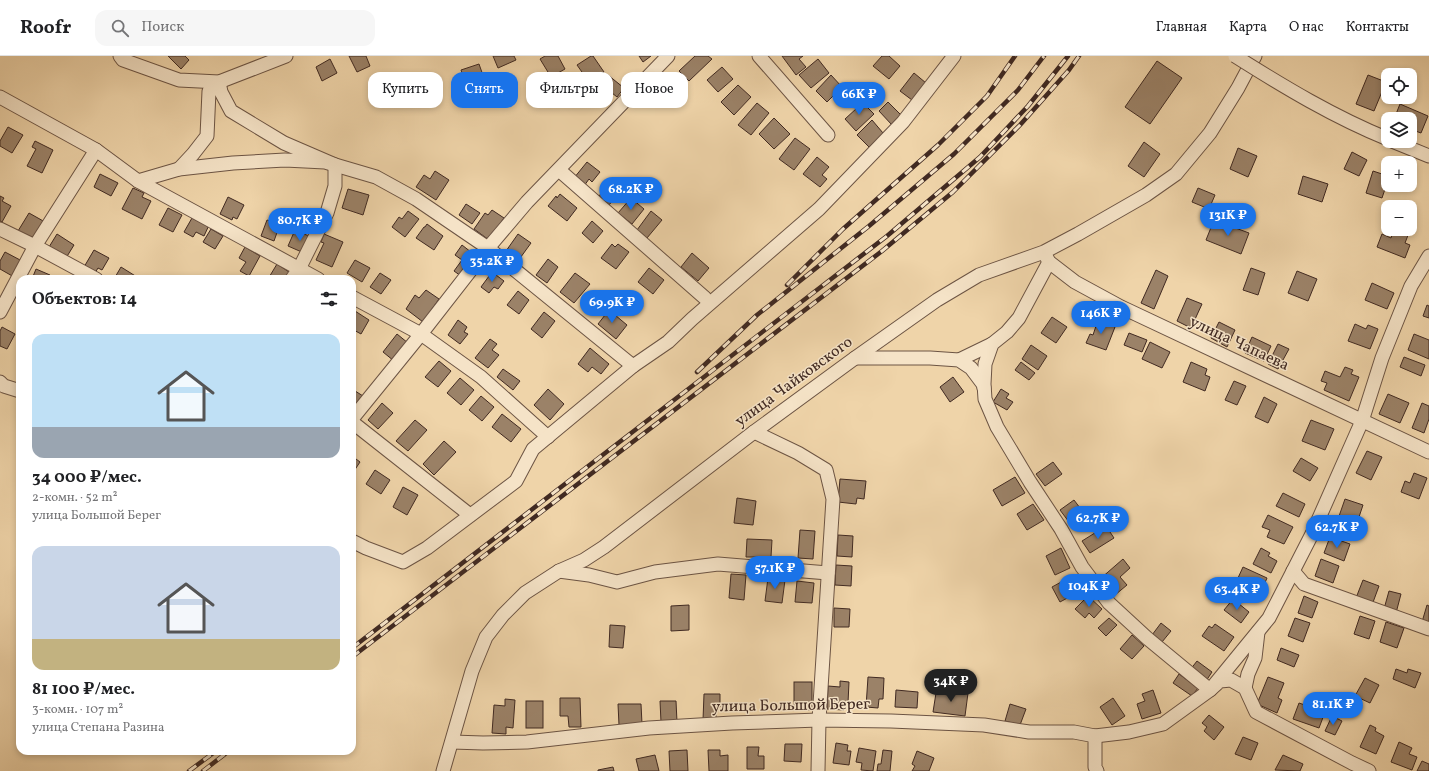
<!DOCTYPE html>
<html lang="ru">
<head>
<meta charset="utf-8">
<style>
	body { margin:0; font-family:Vollkorn,serif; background:#f6f6f6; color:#202124; height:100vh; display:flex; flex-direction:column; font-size:15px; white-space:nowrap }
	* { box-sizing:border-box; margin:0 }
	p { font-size:13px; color:#757577 }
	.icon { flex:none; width:22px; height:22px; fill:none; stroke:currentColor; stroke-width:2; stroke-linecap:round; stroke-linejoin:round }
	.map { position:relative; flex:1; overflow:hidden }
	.drawer { position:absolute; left:16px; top:219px; width:340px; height:480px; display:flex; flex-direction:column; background:#fff; border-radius:12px; box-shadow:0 2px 6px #0003 }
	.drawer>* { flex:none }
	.hud { position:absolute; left:368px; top:16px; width:380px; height:36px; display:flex; gap:8px }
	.buttons { position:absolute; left:1381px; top:12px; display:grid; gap:8px }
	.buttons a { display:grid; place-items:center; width:36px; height:36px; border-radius:8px; background:#fff; box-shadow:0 2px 6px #0003; font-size:20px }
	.price { position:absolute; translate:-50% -34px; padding:0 9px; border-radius:14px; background:#1a73e8; color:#fff; font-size:13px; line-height:26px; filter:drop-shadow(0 1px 2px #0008) }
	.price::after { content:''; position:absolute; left:50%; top:24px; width:12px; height:9px; margin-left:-6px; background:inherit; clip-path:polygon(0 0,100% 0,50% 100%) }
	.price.selected { background:#222; color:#fff }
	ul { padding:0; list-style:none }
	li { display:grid; align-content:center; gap:8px; height:212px; padding:0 16px }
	li span { display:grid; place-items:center; height:124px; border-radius:12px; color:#555 }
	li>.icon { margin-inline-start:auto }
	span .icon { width:72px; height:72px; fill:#fffc; stroke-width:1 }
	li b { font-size:17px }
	h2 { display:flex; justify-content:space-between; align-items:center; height:48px; padding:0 16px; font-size:17px }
	.pill { padding:0 14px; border-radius:12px; background:#fff; box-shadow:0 2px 6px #0003; font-size:14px; line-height:36px }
	.pill.selected { background:#1a73e8; color:#fff }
	header { display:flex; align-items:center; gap:24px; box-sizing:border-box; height:56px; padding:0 20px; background:#fff; border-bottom:1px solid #e0e0e0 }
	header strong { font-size:19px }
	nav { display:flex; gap:22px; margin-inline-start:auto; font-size:14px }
	.search { width:280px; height:36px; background:#f6f6f6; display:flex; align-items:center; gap:10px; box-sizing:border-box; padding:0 14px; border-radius:12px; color:#757577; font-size:15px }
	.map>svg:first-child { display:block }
	.building { fill:#9b8268; stroke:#412a22 }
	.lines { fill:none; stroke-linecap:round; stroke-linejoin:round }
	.minor-casing { stroke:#6c5444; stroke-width:15 }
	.minor { stroke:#f5e3c7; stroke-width:13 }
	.rail-casing { stroke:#412a22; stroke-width:4.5 }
	.rail { stroke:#f5e3c7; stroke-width:3; stroke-dasharray:9; stroke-linecap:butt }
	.minor-bridge-casing { stroke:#6c5444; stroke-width:15; stroke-linecap:butt }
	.minor-bridge { stroke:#f5e3c7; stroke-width:13 }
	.labels { text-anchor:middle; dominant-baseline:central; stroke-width:3; stroke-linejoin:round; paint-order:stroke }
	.street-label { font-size:16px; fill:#412a22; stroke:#f5e3c7 }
</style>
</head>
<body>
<header>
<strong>Roofr</strong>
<div class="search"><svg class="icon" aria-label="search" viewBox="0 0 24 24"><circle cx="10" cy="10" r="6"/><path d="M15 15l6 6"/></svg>Поиск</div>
<nav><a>Главная</a><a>Карта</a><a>О нас</a><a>Контакты</a></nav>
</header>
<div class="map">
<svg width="1429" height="715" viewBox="0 0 1429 715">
	<rect width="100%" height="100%" fill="#efd4a9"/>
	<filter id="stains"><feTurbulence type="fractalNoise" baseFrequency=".005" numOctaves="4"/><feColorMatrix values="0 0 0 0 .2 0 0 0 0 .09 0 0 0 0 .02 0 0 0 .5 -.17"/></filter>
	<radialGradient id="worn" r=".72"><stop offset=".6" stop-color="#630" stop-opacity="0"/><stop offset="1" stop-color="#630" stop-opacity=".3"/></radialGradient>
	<g class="building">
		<path d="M168,0H185L189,4L181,13Z"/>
		<path d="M349,0H366L370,10L357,16Z"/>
		<path d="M493,0H514L516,4L498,12Z"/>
		<path d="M545,0H558L565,13L551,21L540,3Z"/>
		<path d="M591,0H593L604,16L589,26L577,9Z"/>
		<path d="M639,0H651L643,6Z"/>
		<path d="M695,0H708L712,3L689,25L679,15Z"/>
		<path d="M782,0H803L799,3L806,11L796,19Z"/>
		<path d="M882,0H889L900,10L889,23L873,10Z"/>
		<path d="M330,3L337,17L322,25L316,11Z"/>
		<path d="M818,3L829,17L811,32L799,19Z"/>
		<path d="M1157,5L1182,22L1150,68L1125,51Z"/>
		<path d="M479,8L485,25L467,31L461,14Z"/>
		<path d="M722,11L733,23L718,36L707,24Z"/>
		<path d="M914,17L926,27L912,44L900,35Z"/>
		<path d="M608,19L624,32L617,41L601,28Z"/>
		<path d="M831,19L842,31L827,46L816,35Z"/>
		<path d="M1368,19L1386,26L1374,55L1356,48Z"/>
		<path d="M738,29L751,41L734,59L721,46Z"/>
		<path d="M861,45L874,58L856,75L845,63L857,52L855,51Z"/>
		<path d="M888,46L902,60L892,69L879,55Z"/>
		<path d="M757,47L769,57L751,79L738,69Z"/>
		<path d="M1400,48L1428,60L1421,77L1410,73V63H1394Z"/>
		<path d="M774,62L790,78L774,93L759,78Z"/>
		<path d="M872,64L883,77L869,91L857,79Z"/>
		<path d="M8,71L23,79L12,97L0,90V85Z"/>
		<path d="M795,82L810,93L794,114L779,103Z"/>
		<path d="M35,85L53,94L42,117L27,110L36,93L32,91Z"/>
		<path d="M1144,86L1160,98L1144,121L1128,110Z"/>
		<path d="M1238,92L1257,100L1248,121L1230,113Z"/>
		<path d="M1352,96L1367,104L1359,120L1344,113Z"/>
		<path d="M817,101L829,111L822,119L827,123L820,131L803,118Z"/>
		<path d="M587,106L600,116L592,126L589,123L584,130L574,122Z"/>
		<path d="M435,115L449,124L436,144L416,131L424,119L430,123Z"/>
		<path d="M1373,115L1388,120V124L1382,142L1366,137Z"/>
		<path d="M100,118L118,127L111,140L94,131Z"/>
		<path d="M1303,120L1328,128L1322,146L1298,138Z"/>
		<path d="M614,123L624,132L608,150L598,141Z"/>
		<path d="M133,132L144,137L142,141L151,145L142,163L122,153Z"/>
		<path d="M1198,132L1215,139L1209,153L1192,146Z"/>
		<path d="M348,133L369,139L363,159L342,152Z"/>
		<path d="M560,138L577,152L567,165L548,150L556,140L557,142Z"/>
		<path d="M0,140L4,142L2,145L11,150L2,166L0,165Z"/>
		<path d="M228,141L244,149L237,163L233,161L232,164L220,158Z"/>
		<path d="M631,142L644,153L632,168L618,157Z"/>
		<path d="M466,148L480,157L472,168L459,159Z"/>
		<path d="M168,152L182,159L173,176L159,169Z"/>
		<path d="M492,154L504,162L489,184L474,173L485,157L488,159Z"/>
		<path d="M408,155L419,163L405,181L392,171L399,161L402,163Z"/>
		<path d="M651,155L662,164L647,182L637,174Z"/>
		<path d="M29,157L45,166L34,184L18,175Z"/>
		<path d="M192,162L200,166L202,163L210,167L204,180L196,176L193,181L184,176Z"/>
		<path d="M267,164L280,168L274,185L261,180Z"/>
		<path d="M1214,164L1249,177L1241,198L1206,184Z"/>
		<path d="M592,165L603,175L593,187L582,177Z"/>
		<path d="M427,168L443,180L434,194L416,182L424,171H425Z"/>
		<path d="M211,173L223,180L215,193L203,186Z"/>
		<path d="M1394,173H1406L1410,174L1405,187L1410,189L1405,202L1377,191L1382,178L1391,182Z"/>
		<path d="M295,174L311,181L304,197L288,190Z"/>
		<path d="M57,178L74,189L66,202L49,191Z"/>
		<path d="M324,178L343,186L332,211L316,204L324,187L321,186Z"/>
		<path d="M518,178L531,187L518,205L506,195Z"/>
		<path d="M612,188L615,191L618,188L629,196L616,213L601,202Z"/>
		<path d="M462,189L476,200L461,220L454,215L462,204L455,199Z"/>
		<path d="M245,191L260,200L249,220L240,215L246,206L239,202Z"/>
		<path d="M94,194L109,202L102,214L98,212L95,217L84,211Z"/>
		<path d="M5,196L22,205L14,221L0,213V205Z"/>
		<path d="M692,197L709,212L698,225L681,211Z"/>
		<path d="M548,203L558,211L547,227L536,219Z"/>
		<path d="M355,204L370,212L362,226L347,217Z"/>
		<path d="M277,208L292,218L288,223H268Z"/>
		<path d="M121,211L137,221L135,223H114Z"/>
		<path d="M649,212L664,224L653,238L638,226Z"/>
		<path d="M1251,212L1265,217L1258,239L1243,234Z"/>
		<path d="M36,213L50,219L48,223H32Z"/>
		<path d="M1156,214L1168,220L1154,253L1141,247Z"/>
		<path d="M1297,215L1317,223L1308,245L1288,237Z"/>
		<path d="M492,216L504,225L498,233L494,231L489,237L481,231Z"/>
		<path d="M380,217L391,224L381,238L370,231Z"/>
		<path d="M575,217L590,228L574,247L560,236Z"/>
		<path d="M1372,227L1394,237L1387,253L1365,244Z"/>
		<path d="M426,234L439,243L423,266L406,253L415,239L419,242Z"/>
		<path d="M518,235L529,244L519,258L507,249Z"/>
		<path d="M1187,242L1202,248L1191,272L1177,265Z"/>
		<path d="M1427,249L1429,250V262L1423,260Z"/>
		<path d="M609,254L627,269L616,283L598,268Z"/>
		<path d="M355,255L369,264L361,278L352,273V261Z"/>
		<path d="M544,256L555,265L542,282L531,273Z"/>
		<path d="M1052,261L1067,271L1056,287L1041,277Z"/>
		<path d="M458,264L467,271L464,276L468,278L460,288L448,279Z"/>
		<path d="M1098,264L1115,271L1106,294L1086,287L1090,278L1093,279Z"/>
		<path d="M1219,266L1235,274L1227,291L1211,282Z"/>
		<path d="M1355,268L1366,273L1368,269L1378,273L1370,293L1348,285Z"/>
		<path d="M2,271L15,278L7,293L0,290V275Z"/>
		<path d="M1129,277L1147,284L1142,296L1124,289Z"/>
		<path d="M397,278L408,287L394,305L383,296Z"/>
		<path d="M1414,278L1429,284V303L1408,294Z"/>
		<path d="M1252,281L1271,290L1264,305L1245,297Z"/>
		<path d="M490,283L497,288L492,294L499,299L488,312L475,302Z"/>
		<path d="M1150,286L1170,296L1162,312L1142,303Z"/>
		<path d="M1278,288L1289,293L1278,313L1268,308Z"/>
		<path d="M1031,289L1047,300L1038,314L1022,303Z"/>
		<path d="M590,292L609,308L601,318L592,311L588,316L578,308Z"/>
		<path d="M1404,301L1425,309L1421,320L1400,311Z"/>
		<path d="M439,305L451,315L438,331L425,321Z"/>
		<path d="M1021,306L1035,317L1029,324L1015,314Z"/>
		<path d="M1191,306L1207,313L1205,319L1210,321L1205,335L1183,326Z"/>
		<path d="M1345,311L1353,314L1351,318L1359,321L1349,345L1324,334L1327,327L1321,325L1325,315L1340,321Z"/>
		<path d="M503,313L520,325L513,334L497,321Z"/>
		<path d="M953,321L964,336L950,346L940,331Z"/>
		<path d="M460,322L474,334L461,349L447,337Z"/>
		<path d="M1234,325L1246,330L1237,349L1225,344Z"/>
		<path d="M352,333L363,340L352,354Z"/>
		<path d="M548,333L564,348L550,364L534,349Z"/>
		<path d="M1001,333L1009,338L1006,342L1013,346L1007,354L993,346Z"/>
		<path d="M1388,338L1409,347L1400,367L1379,358Z"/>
		<path d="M481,340L494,351L482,365L469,354Z"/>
		<path d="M1264,341L1277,348L1268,367L1255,361Z"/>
		<path d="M382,347L393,357L378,373L368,364Z"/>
		<path d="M1422,347L1429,350V363L1424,377L1412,372Z"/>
		<path d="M502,358L521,373L511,386L492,371Z"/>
		<path d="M415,364L427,374L408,395L396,385Z"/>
		<path d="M1311,364L1334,373L1325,394L1302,385Z"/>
		<path d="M444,385L456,396L434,419L423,408Z"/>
		<path d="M1367,395L1382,401L1371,424L1356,417Z"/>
		<path d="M352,400L360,406L352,418Z"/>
		<path d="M1301,402L1318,412L1310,425L1293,415Z"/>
		<path d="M1053,406L1062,418L1045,430L1036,418Z"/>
		<path d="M375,414L390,424L381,438L366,428Z"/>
		<path d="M1414,417L1427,422L1419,443L1401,436L1405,425L1410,427Z"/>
		<path d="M1015,421L1025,437L1002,450L993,434Z"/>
		<path d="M840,423L866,425L864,443L857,442L856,448L838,446Z"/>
		<path d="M403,431L418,439L407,459L393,451Z"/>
		<path d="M1283,437L1305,448L1299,461L1276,450Z"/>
		<path d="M737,442L756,445L753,469L734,467Z"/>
		<path d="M1345,443L1363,449L1355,473L1337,466Z"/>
		<path d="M1074,444L1083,456L1069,466L1060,454Z"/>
		<path d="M1033,448L1044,464L1027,474L1017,458Z"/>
		<path d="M1268,459L1293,471L1284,488L1267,481L1270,474L1262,471Z"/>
		<path d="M1106,470L1114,482L1090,497L1082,485Z"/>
		<path d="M800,474L815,475L813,503L798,502Z"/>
		<path d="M838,479L853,480L852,501L837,500Z"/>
		<path d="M1330,481L1350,488L1344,505L1324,497Z"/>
		<path d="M747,483L772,484L771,501H746Z"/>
		<path d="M1061,492L1070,512L1055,519L1046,500Z"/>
		<path d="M1261,492L1270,497L1268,500L1277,505L1271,517L1253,508Z"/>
		<path d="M1123,503L1130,512L1120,521L1127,529L1115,539L1100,523Z"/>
		<path d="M1321,503L1339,510L1333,527L1315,520Z"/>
		<path d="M836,509L852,510L851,530L835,529Z"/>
		<path d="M1243,511L1267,522L1258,543L1240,535L1245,525L1238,522Z"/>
		<path d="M731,518L746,519L744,544L729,542Z"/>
		<path d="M1074,519L1082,534L1060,546L1052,531Z"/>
		<path d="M768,522L785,524L782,547L765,545Z"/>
		<path d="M1363,524L1379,530L1372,549L1356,542Z"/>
		<path d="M797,525L814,527L812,547L795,546Z"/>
		<path d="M1389,535L1401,538L1396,557L1384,553Z"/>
		<path d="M1088,540L1102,553L1094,562L1089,557L1085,562L1075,553Z"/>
		<path d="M1304,540L1318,546L1312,562L1298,557Z"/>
		<path d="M1233,543L1249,556L1241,567L1224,554Z"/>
		<path d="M689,549V574L671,575V550Z"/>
		<path d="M1427,549L1429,550V568L1422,566Z"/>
		<path d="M834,552L850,553L849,571H834Z"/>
		<path d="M1360,560L1375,565L1369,583L1354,578Z"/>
		<path d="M1109,562L1117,569L1106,580L1098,572Z"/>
		<path d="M1295,562L1310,567L1303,586L1288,580Z"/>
		<path d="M1386,566L1404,572L1397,592L1380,586Z"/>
		<path d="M1161,567L1171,575L1162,586L1152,579Z"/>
		<path d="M1215,568L1234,581L1224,595L1202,580L1209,570L1212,572Z"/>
		<path d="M610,569L625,570L623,592L609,591Z"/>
		<path d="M1132,579L1144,590L1132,603L1120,593Z"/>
		<path d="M1281,592L1299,599L1294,611L1277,604Z"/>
		<path d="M1197,605L1212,616L1206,625L1190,614Z"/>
		<path d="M1396,613L1407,617L1408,613L1421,617L1415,632L1393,623Z"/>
		<path d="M1179,618L1198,632L1192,640L1173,627Z"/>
		<path d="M868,621L884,622L883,643H879L878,652L866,651Z"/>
		<path d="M1268,621L1284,627L1278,642L1282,644L1277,657L1257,648Z"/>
		<path d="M1365,622L1379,629L1370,647L1355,640Z"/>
		<path d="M840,625L849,626L848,647L844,646V654L827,653L828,630L840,631Z"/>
		<rect x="794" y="626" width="18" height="28"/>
		<path d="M896,634L918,636L917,652L895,651Z"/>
		<path d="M949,634L968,637L965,660L933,656L936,637L948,639Z"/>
		<path d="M1153,634L1161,657L1142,663L1137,648L1145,645L1142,638Z"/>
		<path d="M704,638H720V651H716V664H703Z"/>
		<path d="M560,642H580L581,671H569L568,660H560Z"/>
		<path d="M1113,642L1125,660L1112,669L1100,651Z"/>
		<path d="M505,643L515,644L513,672L506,671V678L492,677L494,649L505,650Z"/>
		<rect x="526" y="645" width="17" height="27"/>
		<path d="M660,645H676L677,666H661Z"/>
		<path d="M1299,647L1325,656L1319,672L1293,663Z"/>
		<path d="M618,648H641L642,668L619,669Z"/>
		<path d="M1010,648L1026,653L1020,669L1005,665Z"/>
		<path d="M1209,659L1224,671L1214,684L1204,675L1207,671L1202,667Z"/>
		<path d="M1332,660L1342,665L1335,679L1325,675Z"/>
		<path d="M1370,669L1376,672L1375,675L1384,680L1376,698L1360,691Z"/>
		<path d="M1243,681L1258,687L1251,704L1235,698Z"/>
		<path d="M1399,686L1412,692L1409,698L1417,701L1412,714L1391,706Z"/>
		<path d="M836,687L848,689L847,695H851L849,709L833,707Z"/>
		<path d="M785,688H802L801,706L784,705Z"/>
		<path d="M747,691H759L758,700H764V713H747Z"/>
		<path d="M859,692L876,695L873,715L861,714L862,707L856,706Z"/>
		<path d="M687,694L688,715H670L669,695Z"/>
		<path d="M708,694H720V700L728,699V715H709Z"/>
		<path d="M883,694L892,695L890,715H877L878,708H881Z"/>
		<path d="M917,695L934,702L929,715H912L915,710L912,708Z"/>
		<path d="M655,699L659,715H639L636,703Z"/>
		<path d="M1283,699L1303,708L1300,715L1275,714Z"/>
		<path d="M1422,705L1429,708V715H1417Z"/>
		<path d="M613,711L614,715H598V714Z"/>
	</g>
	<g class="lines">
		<defs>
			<g id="minor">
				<path d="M120,0L123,4L179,24L219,26L286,0"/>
				<path d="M759,0L828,79"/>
				<path d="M0,41L96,94L138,125L318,223"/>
				<path d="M1392,85L1429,100"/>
				<path d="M179,113L193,98L207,80L209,35L219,26L221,36L231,55L284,87L335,109V130L327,157L299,213L292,223"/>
				<path d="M559,114L705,242"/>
				<path d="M138,125L179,113L233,107L285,104L325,106L376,121L416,143L488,192L633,310"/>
				<path d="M0,173L35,190L96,223"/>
				<path d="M1045,198L1049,206L1075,226L1121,251L1429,396"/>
				<path d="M1049,206L1019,262L1007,276L992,288L985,308L984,328L985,343L997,371L1030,426L1061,473L1082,511L1109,547L1147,582L1210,634L1220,625L1231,624L1245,632L1256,656L1352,707L1369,715"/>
				<path d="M352,241L421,278L481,321L548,381"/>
				<path d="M0,256L35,190L96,94"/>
				<path d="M855,302H930L959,304L971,312L983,328L984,332"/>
				<path d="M959,304L992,288"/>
				<path d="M0,326L4,330L20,335"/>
				<path d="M352,363L421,278L488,192L527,146L668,0"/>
				<path d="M352,366L470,459"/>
				<path d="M754,376L798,397L826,414L833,443L819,664L818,715"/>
				<path d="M352,485L366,492L403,506L427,492L516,425L533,393L633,310L668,286L692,263L819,153L903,66L954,0"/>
				<path d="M559,515L589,519L617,526L655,516L718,508L828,517"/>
				<path d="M1293,515L1304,528L1429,573"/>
				<path d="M1245,632L1248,618L1255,602L1258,576"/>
				<path d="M1095,680L1129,676L1163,668L1210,634L1269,562L1312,478L1362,365L1382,302L1411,230L1429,200"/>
				<path d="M452,686L483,687L527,686L649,672L732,667L819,664L891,665L984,669L1029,676H1074L1095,680V711L1097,715"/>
				<path d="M443,715L472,615L486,581L503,559L525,537L559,515L584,504L604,491L754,376L855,302L937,244L979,219L1044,196L1078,178L1146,139L1176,118L1210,77L1238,32L1255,0"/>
			</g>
		</defs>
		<use href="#minor" class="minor-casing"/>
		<use href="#minor" class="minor"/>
		<defs>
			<g id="rail">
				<path d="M787,229L843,173L938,89L987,40L1015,0"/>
				<path d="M697,316L757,259L869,170L954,98L1018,34L1044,0"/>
				<path d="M352,592L887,180L980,101L1028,50L1068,0"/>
				<path d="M352,601L882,195L953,136L1020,69L1069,14L1079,0"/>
				<path d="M189,715L216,695"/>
				<path d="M203,715L229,695"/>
			</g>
		</defs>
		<use href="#rail" class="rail-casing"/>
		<use href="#rail" class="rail"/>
		<defs>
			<path id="minor-bridge" d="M1235,0C1284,31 1334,61 1388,83"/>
		</defs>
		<use href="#minor-bridge" class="minor-bridge-casing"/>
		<use href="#minor-bridge" class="minor-bridge"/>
	</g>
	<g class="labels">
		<g class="street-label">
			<text transform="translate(1239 288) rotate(25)">улица Чапаева</text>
			<text transform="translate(794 326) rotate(-36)">улица Чайковского</text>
			<text transform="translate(791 650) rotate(-1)">улица Большой Берег</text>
		</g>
	</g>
	<rect width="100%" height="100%" filter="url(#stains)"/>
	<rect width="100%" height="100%" fill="url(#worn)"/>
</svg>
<div class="buttons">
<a><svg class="icon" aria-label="locate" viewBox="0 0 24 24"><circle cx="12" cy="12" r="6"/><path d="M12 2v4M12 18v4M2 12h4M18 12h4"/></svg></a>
<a><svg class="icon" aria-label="layers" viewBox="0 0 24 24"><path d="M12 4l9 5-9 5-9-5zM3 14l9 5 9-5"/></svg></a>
<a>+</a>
<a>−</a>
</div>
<b class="price" style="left:859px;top:60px">66K ₽</b>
<b class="price" style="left:631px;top:155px">68.2K ₽</b>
<b class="price" style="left:1228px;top:181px">131K ₽</b>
<b class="price" style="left:300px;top:186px">80.7K ₽</b>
<b class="price" style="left:492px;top:227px">35.2K ₽</b>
<b class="price" style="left:612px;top:268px">69.9K ₽</b>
<b class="price" style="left:1101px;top:279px">146K ₽</b>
<b class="price" style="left:1098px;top:484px">62.7K ₽</b>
<b class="price" style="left:1337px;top:493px">62.7K ₽</b>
<b class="price" style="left:775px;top:534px">57.1K ₽</b>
<b class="price" style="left:1089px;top:552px">104K ₽</b>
<b class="price" style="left:1237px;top:555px">63.4K ₽</b>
<b class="price selected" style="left:951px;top:647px">34K ₽</b>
<b class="price" style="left:1333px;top:670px">81.1K ₽</b>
<div class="hud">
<a class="pill">Купить</a>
<a class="pill selected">Снять</a>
<a class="pill">Фильтры</a>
<a class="pill">Новое</a>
</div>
<section class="drawer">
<h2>Объектов: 14<svg class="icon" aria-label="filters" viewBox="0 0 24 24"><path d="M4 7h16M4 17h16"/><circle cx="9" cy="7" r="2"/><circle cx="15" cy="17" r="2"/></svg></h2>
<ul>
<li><span style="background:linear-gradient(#bfe0f5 75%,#9aa5b1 0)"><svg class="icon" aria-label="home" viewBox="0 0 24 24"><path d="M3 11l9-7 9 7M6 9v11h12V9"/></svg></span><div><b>34 000 ₽/мес.</b><p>2-комн. · 52 m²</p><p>улица Большой Берег</p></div></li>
<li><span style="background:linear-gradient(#c9d6e8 75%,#c2b280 0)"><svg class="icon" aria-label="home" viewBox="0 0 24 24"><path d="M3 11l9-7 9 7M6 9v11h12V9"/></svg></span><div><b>81 100 ₽/мес.</b><p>3-комн. · 107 m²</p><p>улица Степана Разина</p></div></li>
</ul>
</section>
</div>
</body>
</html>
